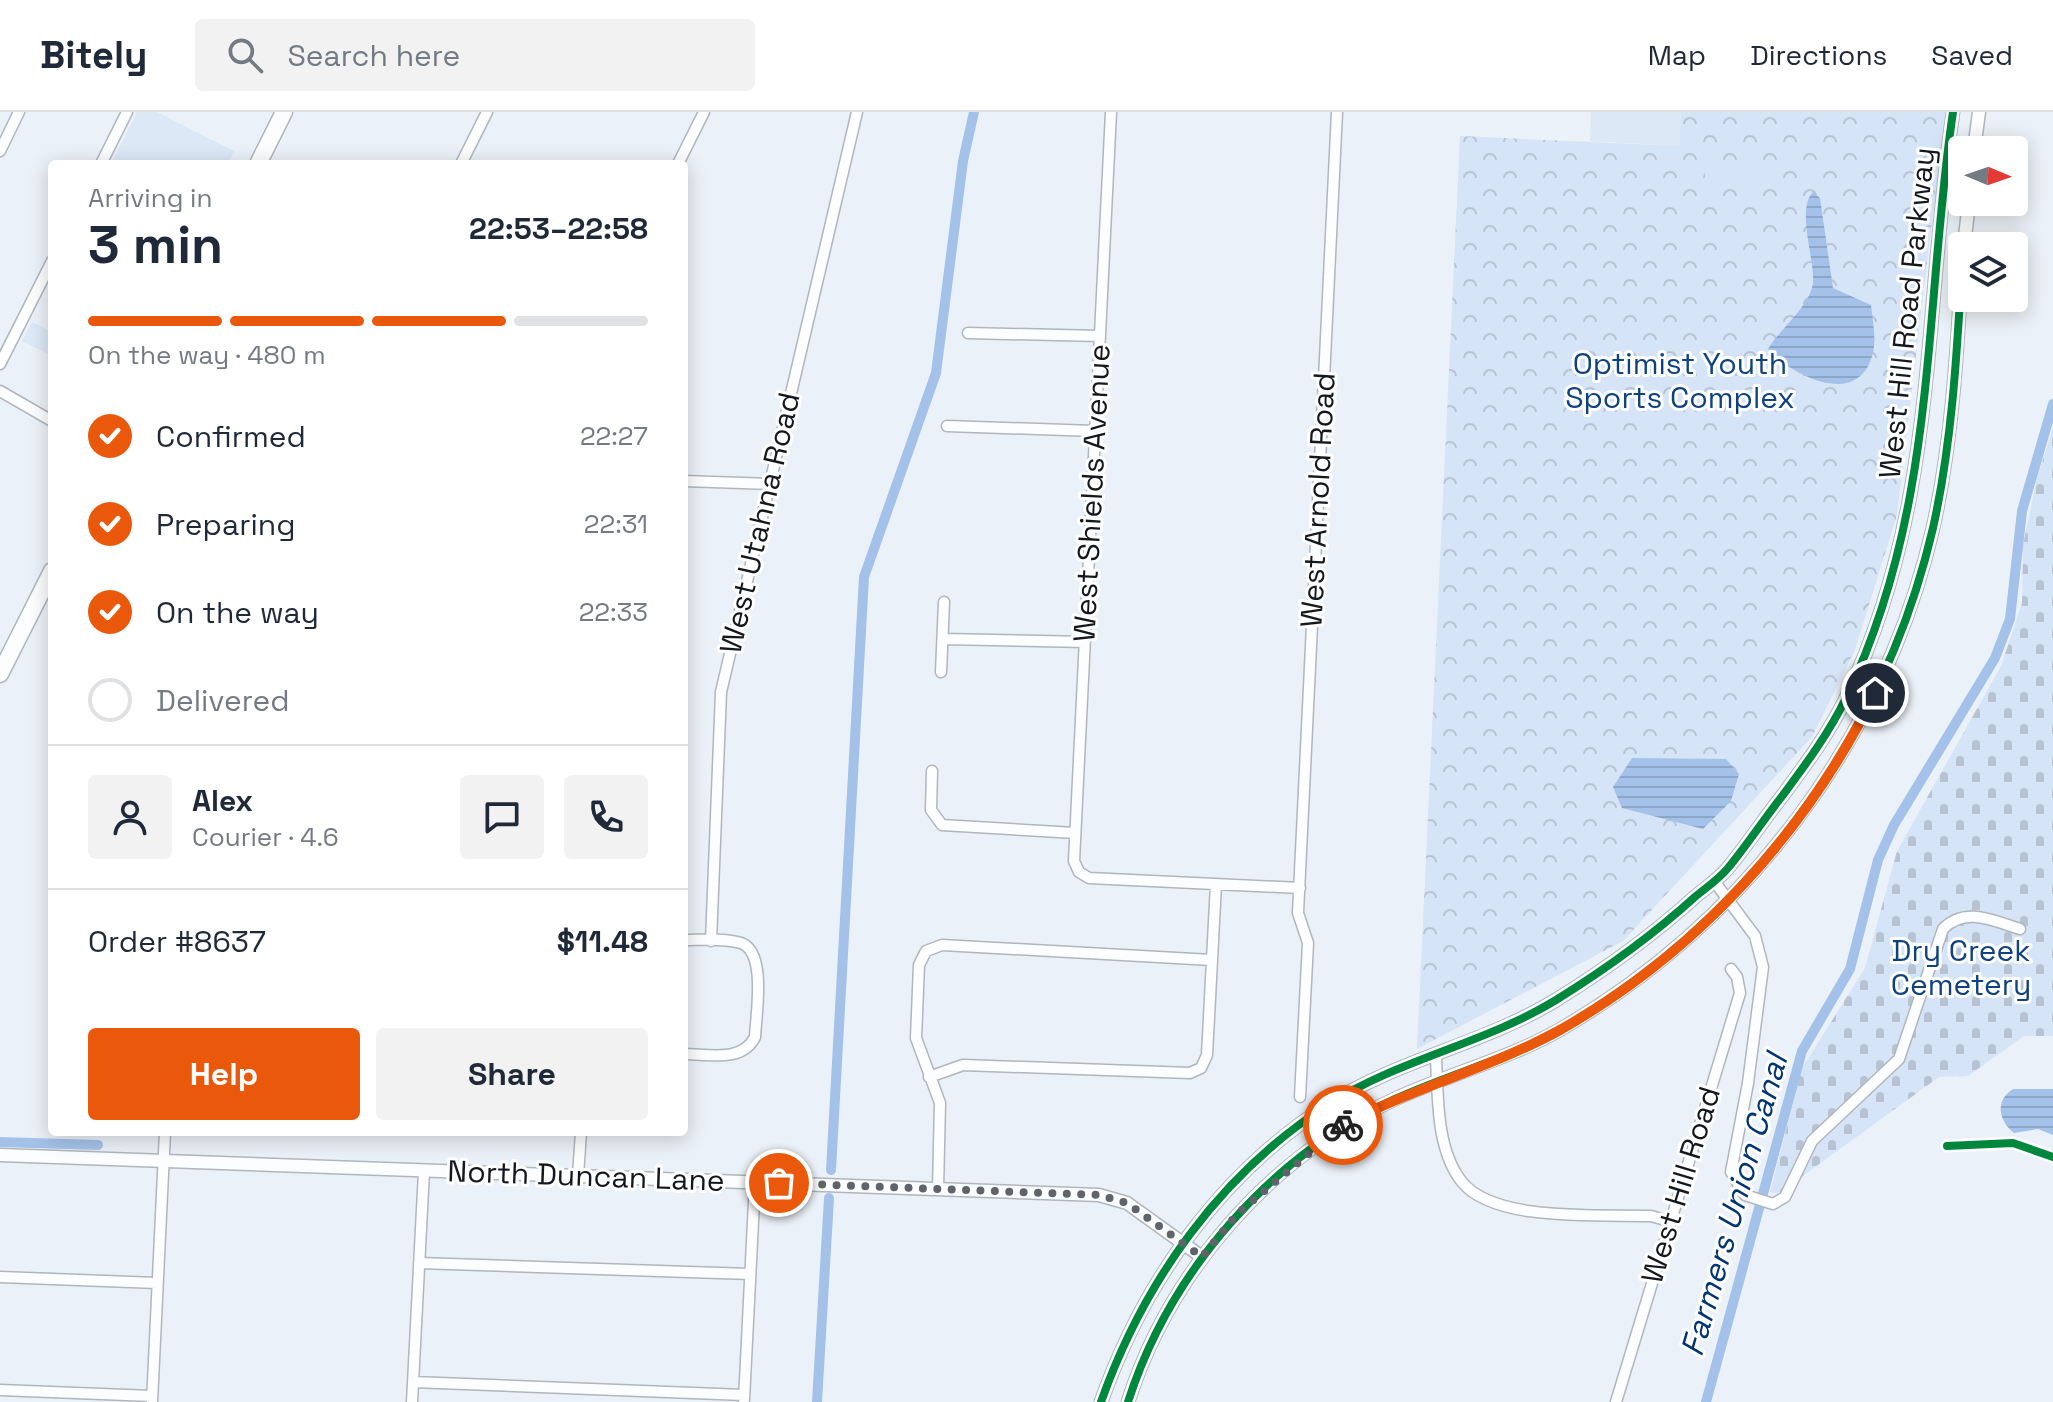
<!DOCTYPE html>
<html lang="en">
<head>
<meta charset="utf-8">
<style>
  :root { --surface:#fff; --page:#f2f2f3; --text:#1f2937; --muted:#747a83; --line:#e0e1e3; --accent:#ea580c }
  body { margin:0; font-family:"Space Grotesk",sans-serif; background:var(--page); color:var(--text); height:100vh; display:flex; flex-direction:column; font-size:30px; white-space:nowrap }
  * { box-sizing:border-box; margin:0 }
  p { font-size:26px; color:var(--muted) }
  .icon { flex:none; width:44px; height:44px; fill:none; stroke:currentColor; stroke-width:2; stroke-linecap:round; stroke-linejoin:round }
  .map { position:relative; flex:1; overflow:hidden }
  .drawer { position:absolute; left:48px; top:48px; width:640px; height:976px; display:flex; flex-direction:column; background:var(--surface); border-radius:8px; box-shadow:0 4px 20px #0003 }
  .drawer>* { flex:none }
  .needle { width:52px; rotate:92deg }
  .controls { position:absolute; left:1948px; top:24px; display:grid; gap:16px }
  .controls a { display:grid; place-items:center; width:80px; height:80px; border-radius:8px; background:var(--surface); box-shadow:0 4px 20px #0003; font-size:40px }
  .pin { position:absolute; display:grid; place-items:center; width:68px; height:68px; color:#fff; margin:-34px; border:4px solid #fff; border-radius:50%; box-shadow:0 2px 8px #0007 }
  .courier { position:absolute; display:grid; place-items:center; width:80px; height:80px; margin:-40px; border:6px solid #ea580c; border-radius:50%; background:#fff; color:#222; box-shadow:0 2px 10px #0007 }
  .summary em { font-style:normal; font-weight:700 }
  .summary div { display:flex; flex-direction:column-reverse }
  .summary { display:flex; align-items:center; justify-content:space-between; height:136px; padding:0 40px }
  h1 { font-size:52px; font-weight:700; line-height:60px }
  .bar { display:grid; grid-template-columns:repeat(4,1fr); gap:12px 8px; align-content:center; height:96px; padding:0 40px }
  .bar i { height:10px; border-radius:6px; background:var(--line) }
  .bar .on { background:var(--accent) }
  .bar p { grid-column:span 4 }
  .line { display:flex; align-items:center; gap:20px; padding:0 40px; border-top:2px solid var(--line) }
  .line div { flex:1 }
  .round { display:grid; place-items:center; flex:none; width:84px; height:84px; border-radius:8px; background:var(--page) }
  ol { padding:0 40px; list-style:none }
  li { display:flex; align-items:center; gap:24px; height:88px }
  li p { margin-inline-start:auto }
  li .icon { padding:8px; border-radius:50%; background:var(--accent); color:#fff; stroke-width:4 }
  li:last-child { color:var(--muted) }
  li i { width:44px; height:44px; border:4px solid var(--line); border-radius:50% }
  .primary-button { display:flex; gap:16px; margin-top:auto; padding:16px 40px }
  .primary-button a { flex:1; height:92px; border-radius:8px; background:var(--accent); color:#fff; font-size:32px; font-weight:700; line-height:92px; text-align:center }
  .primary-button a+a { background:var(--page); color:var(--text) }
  header { display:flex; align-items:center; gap:48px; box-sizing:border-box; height:112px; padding:0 40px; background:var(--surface); border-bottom:2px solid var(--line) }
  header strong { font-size:38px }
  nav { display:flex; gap:44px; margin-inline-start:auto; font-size:28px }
  .search { width:560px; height:72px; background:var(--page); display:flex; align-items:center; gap:20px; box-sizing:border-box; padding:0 28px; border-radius:8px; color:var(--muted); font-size:30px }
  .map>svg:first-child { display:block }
  .built { fill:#dde8f6 }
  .cemetery { fill:url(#cemetery-stones) }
  .park { fill:url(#park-crowns) }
  .pitch { fill:#d6e4f7 }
  .water { fill:url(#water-rules) }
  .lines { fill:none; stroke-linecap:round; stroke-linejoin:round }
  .canal { stroke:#a4c2e9; stroke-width:10 }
  .minor-casing { stroke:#b0b6bc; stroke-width:13 }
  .tertiary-casing { stroke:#b0b6bc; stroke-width:15 }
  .primary-casing { stroke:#b0b6bc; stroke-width:19 }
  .minor { stroke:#fcfdfe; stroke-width:10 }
  .tertiary { stroke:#fcfdfe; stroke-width:12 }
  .primary { stroke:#fcfdfe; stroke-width:16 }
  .cycleway-casing { stroke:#fff; stroke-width:13 }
  .cycleway { stroke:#00873e; stroke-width:8 }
  .done { stroke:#5f636a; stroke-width:8; stroke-dasharray:0 14.4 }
  .route { stroke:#ea580c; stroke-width:10 }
  .labels { text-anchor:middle; stroke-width:6; stroke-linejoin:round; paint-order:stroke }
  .street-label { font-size:30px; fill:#13171e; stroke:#fff }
  .park-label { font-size:30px; fill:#0e4281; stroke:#fff }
  .water-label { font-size:32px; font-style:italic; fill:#003573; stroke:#fff }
</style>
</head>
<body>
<header>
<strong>Bitely</strong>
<div class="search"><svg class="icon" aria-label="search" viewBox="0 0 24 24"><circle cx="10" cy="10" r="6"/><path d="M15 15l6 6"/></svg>Search here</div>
<nav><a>Map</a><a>Directions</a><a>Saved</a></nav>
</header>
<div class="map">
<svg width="2053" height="1290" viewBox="0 0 2053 1290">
  <defs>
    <pattern id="cemetery-stones" width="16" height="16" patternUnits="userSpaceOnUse" patternTransform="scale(2)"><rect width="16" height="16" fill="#d6e4f7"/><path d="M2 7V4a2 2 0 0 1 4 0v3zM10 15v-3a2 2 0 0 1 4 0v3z" fill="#b7c3d3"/></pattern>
    <pattern id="park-crowns" width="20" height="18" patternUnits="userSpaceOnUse" patternTransform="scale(2)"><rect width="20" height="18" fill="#d6e4f7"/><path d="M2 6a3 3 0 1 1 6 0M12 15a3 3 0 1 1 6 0" fill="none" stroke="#b7c3d3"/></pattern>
    <pattern id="water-rules" width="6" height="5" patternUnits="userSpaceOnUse" patternTransform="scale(2)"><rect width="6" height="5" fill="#a4c2e9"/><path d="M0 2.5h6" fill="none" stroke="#8ca6c7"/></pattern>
  </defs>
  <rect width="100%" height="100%" fill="#ebf1f8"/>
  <path class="built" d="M 137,0 L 157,0 L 234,39 L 228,52 L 111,52 Z
    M 1591,0 L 1681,0 L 1679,34 L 1590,29 Z
    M 32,210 L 52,220 L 52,244 L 22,229 Z"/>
  <path class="cemetery" d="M 2053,316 L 2053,924 L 2024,924 L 1968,964 L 1939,965 L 1778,1082 L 1770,1080 L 1802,956 L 1865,856 L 1897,739 L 2001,554 L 2022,491 L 2023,433 L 2037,366 Z"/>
  <path class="park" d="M 1681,0 L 1945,0 L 1897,403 L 1855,538 L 1812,625 L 1623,829 L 1417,937 L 1460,24 L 1679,34 Z"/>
  <path class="pitch" d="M 1705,50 L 1759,51 L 1759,77 L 1705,77 Z"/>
  <path class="water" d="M 1813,80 L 1820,86 L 1833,176 L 1871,193 C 1873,211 1878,233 1870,250 C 1851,295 1789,261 1768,237 C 1780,217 1810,194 1813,171 C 1815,148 1796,97 1813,80 Z
    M 1632,646 L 1726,647 L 1739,662 L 1731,689 L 1703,717 L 1622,696 L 1613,675 Z
    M 2013,977 L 2053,977 L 2053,1023 L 2038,1017 L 2014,1021 C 1999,1009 1994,989 2013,977 Z"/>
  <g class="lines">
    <path class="canal" d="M 0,1030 L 98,1033
      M 831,1058 L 864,465 L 936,261 L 963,49 L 974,0
      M 817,1290 L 829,1086
      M 1706,1290 L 1802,939 L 1850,857 L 1878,748 L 1894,713 L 1995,546 L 2010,507 L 2022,399 L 2053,292"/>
    <defs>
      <path id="minor" d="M 1111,0 L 1074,749 L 1079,760 L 1089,766 L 1300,776
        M 0,39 L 19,0
        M 101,52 L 127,0
        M 461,52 L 487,0
        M 678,52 L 704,0
        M 968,221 L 1100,224
        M 0,252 L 52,149
        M 0,279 L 52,309
        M 947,314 L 1095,319
        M 684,369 L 769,372
        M 943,527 L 1085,530
        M 941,560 L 944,490
        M 932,659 L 931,698 L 942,713 L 1075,721
        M 1714,769 L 1755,824 L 1763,855 L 1748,971 L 1731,1060 L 1745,1083 L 1773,1092 L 1785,1085 L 1812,1029 L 1899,947 L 1943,817 C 1965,794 1994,809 2020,817
        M 684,828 C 702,828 724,826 741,831 C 767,840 756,902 755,925 C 742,951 709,942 684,942
        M 711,829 L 721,580 L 857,0
        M 1436,945 C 1438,984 1436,1038 1462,1070 C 1495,1111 1603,1102 1651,1104 L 1669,1109
        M 929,965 L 963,953 L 1190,961 L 1201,956 L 1207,943 L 1216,772
        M 1300,985 L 1308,831 L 1298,801 L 1337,0
        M 578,1064 L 581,1020
        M 938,1077 L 940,991 L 916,926 L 919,853 L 926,839 L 942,833 L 1212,848
        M 419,1151 L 750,1162
        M 0,1165 L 157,1171
        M 413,1270 L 744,1283
        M 0,1278 L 152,1284
        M 744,1288 L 755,1070
        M 152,1290 L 165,1020
        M 412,1290 L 424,1059
        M 1616,1290 L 1740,881 L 1737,865 L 1731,857"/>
      <path id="tertiary" d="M 1974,38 L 1979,0
        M 1964,134 L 1969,90
        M 0,1043 L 1099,1083 L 1127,1091 L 1202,1145
        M 1101,1290 C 1144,1169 1220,1062 1329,992 C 1397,948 1486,931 1556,888 C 1606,857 1653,823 1696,784 C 1707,775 1719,767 1728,756 C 1747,733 1764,707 1783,683 C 1806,652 1829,621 1846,586 C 1938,395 1923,203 1953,0
        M 1128,1290 C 1170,1159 1270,1045 1395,987 C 1449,962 1509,947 1561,917 C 1747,809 1884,627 1933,416 C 1952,331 1957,241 1962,154"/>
      <path id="primary" d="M 258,52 L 284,0
        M 0,562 L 52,459"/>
    </defs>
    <use href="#minor" class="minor-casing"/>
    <use href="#tertiary" class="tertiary-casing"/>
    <use href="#primary" class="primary-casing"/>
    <use href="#minor" class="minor"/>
    <use href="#tertiary" class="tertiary"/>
    <use href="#primary" class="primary"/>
    <defs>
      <path id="cycleway" d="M 1947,1034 L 2013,1031 L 2053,1045
        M 1101,1290 C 1144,1169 1220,1062 1329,992 C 1397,948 1486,931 1556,888 C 1606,857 1653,823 1696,784 C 1707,775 1719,767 1728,756 C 1747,733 1764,707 1783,683 C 1806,652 1829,621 1846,586 C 1938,395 1923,203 1953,0
        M 1128,1290 C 1170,1159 1270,1045 1395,987 C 1449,962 1509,947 1561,917 C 1747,809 1884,627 1933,416 C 1952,331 1957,241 1962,154"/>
    </defs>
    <use href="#cycleway" class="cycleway-casing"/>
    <use href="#cycleway" class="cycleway"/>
  </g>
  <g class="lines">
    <path class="done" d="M 779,1071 L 1099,1083 L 1127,1091 L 1202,1145 L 1237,1102 L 1343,1013"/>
    <path class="route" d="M 1343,1013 C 1412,976 1491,956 1560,918 C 1696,841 1806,721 1875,581"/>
  </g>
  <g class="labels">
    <g class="street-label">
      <text transform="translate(1907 201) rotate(-84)" y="10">West Hill Road Parkway</text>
      <text transform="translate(1092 381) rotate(-87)" y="10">West Shields Avenue</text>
      <text transform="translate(1318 388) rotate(-87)" y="10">West Arnold Road</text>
      <text transform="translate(760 411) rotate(-77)" y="10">West Utahna Road</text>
      <text transform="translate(586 1064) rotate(2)" y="10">North Duncan Lane</text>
      <text transform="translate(1681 1073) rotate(-73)" y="10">West Hill Road</text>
    </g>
    <g class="park-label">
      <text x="1680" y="262">Optimist Youth<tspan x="1680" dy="34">Sports Complex</tspan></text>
      <text x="1961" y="849">Dry Creek<tspan x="1961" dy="34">Cemetery</tspan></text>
    </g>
    <g class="water-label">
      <text transform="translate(1734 1093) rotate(-74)" y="11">Farmers Union Canal</text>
    </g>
  </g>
</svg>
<div class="controls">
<a><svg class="needle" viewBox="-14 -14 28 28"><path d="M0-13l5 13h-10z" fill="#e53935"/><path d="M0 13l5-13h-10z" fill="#747a83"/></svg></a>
<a><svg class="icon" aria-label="layers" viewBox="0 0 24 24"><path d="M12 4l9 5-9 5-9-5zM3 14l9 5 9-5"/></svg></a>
</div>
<div class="pin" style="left:779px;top:1071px;background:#ea580c"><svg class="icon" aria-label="bag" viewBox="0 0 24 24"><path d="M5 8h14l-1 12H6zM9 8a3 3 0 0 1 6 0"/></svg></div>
<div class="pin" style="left:1875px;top:581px;background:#1f2937"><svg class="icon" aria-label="home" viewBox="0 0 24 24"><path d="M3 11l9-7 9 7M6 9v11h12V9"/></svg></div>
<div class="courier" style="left:1343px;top:1013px"><svg class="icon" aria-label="bike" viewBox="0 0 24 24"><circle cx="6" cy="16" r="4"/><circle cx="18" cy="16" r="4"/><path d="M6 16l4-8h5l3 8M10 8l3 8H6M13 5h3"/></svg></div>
<section class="drawer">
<div class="summary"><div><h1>3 min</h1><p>Arriving in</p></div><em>22:53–22:58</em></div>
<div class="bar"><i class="on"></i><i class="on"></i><i class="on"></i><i></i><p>On the way · 480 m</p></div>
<ol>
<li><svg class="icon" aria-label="check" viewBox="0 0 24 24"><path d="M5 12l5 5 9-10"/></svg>Confirmed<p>22:27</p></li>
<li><svg class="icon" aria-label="check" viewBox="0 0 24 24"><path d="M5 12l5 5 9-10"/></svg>Preparing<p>22:31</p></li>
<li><svg class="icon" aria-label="check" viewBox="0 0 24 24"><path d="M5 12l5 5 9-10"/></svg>On the way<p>22:33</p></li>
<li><i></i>Delivered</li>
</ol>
<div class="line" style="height:144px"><a class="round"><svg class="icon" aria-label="person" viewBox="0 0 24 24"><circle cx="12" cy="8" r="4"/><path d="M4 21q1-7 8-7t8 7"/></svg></a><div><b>Alex</b><p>Courier · 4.6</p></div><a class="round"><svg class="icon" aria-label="chat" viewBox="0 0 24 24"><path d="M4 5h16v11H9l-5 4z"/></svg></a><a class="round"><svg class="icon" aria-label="phone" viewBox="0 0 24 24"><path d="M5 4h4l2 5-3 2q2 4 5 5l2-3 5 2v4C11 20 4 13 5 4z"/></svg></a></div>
<div class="line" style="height:104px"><div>Order #8637</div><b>$11.48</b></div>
<div class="primary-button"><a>Help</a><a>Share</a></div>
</section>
</div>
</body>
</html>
